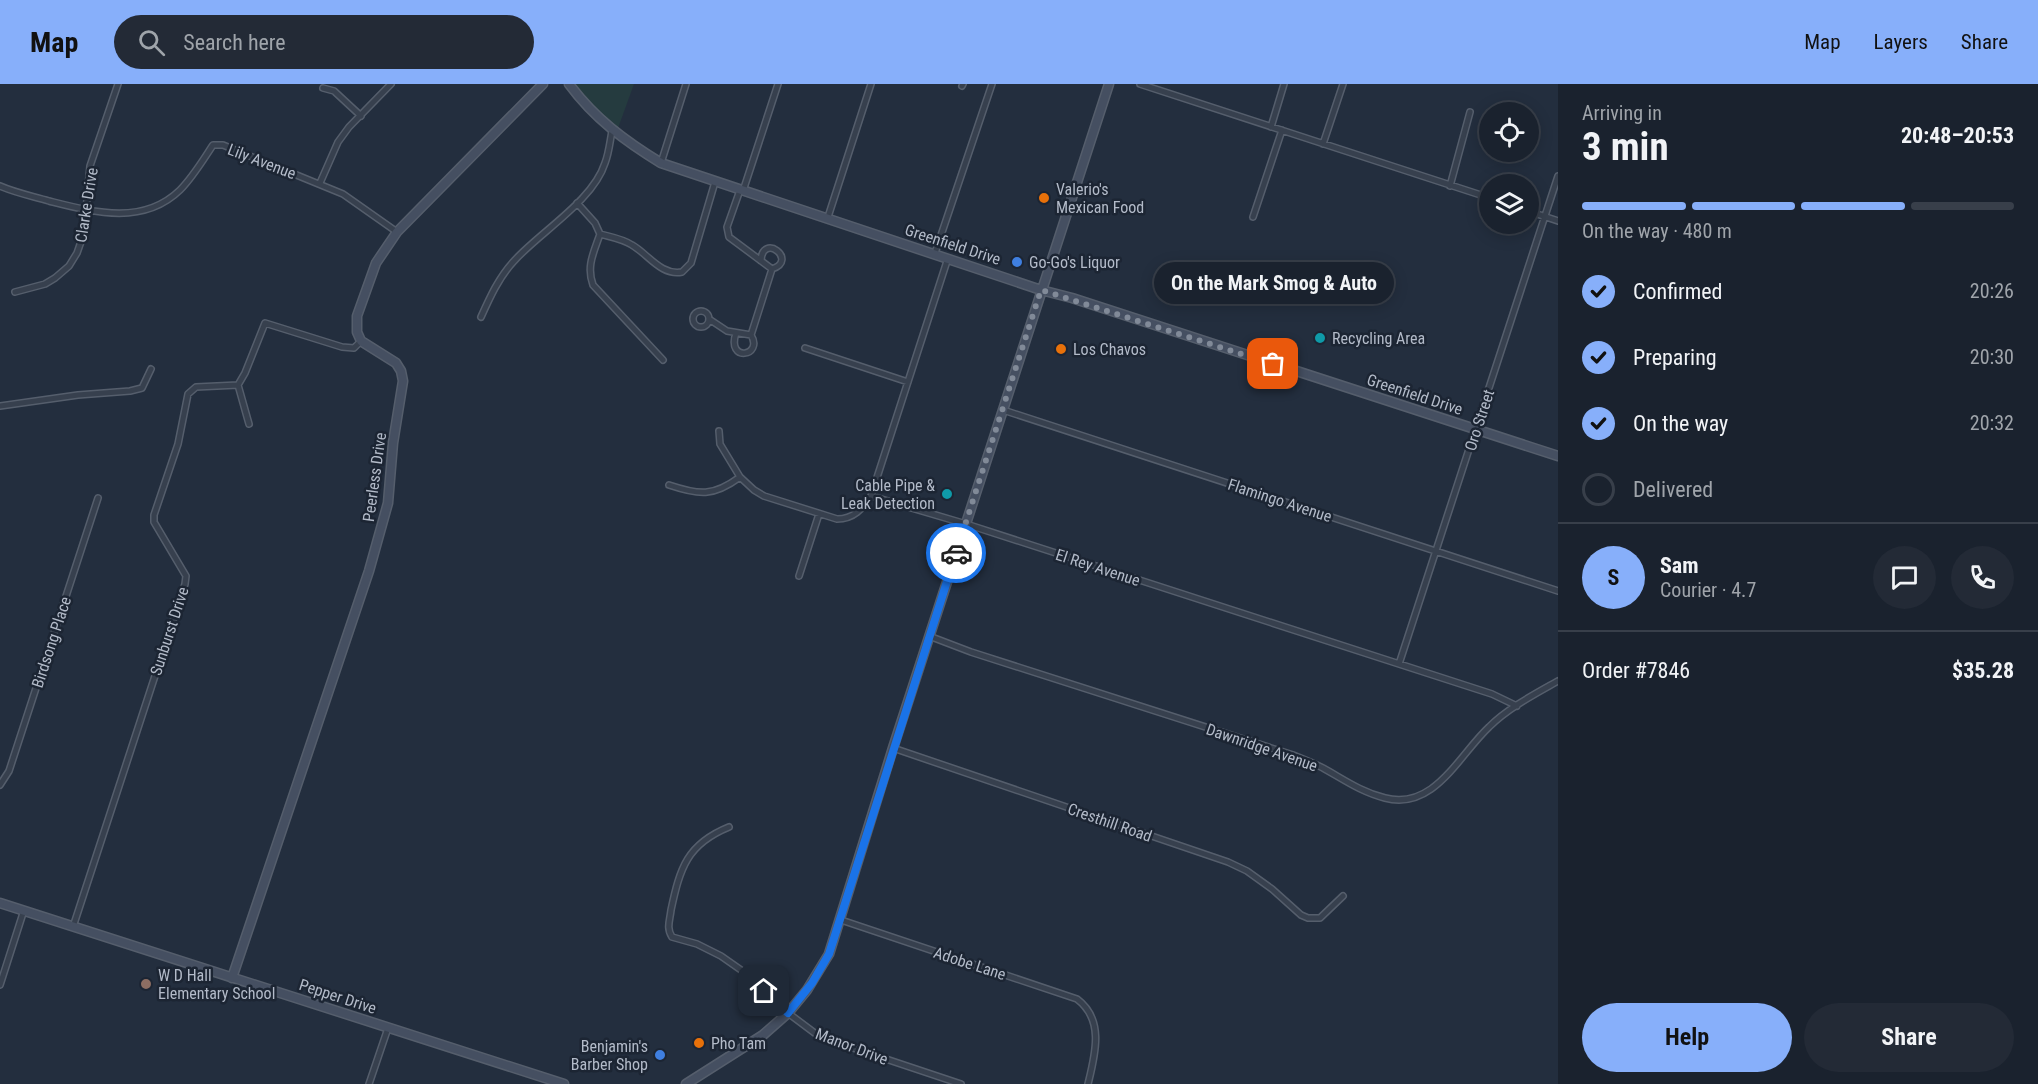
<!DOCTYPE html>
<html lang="en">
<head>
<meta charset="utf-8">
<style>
  :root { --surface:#1a222e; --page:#232a36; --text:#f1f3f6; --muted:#9fa4aa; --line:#383f4a; --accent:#87affa }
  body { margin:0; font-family:"Roboto Condensed",sans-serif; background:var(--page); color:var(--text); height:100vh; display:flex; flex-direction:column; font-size:22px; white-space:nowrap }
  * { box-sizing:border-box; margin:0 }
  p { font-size:20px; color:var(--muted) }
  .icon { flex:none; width:33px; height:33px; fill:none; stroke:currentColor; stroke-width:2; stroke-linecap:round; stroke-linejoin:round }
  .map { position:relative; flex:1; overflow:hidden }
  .side { display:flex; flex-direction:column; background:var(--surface); width:480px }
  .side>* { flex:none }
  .tools { position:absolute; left:1479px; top:18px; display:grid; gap:12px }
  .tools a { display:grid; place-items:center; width:60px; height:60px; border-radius:50%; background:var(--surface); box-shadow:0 3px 15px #0003,0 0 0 2px var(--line); font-size:30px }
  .pin { position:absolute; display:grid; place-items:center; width:51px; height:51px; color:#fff; margin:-26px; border-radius:12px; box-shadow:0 3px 9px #0006 }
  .courier { position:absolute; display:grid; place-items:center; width:60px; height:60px; margin:-30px; border:4px solid #1a73e8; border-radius:50%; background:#fff; color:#222; box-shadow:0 2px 8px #0007 }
  .bubble { position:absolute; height:42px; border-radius:21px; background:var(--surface); box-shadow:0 3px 15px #0003,0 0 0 2px var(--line); font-size:20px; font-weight:700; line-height:42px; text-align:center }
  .headline em { font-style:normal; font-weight:700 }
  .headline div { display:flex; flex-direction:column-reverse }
  .headline { display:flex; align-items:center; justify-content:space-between; height:102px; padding:0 24px }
  h1 { font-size:39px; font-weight:700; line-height:45px }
  .bar { display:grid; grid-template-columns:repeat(4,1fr); gap:9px 6px; align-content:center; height:72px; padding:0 24px }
  .bar i { height:8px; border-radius:4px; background:var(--line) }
  .bar .current { background:var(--accent) }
  .bar p { grid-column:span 4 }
  .line { display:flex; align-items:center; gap:15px; padding:0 24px; border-top:2px solid var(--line) }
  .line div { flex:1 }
  .round { display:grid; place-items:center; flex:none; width:63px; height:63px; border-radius:32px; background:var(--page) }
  ol { padding:0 24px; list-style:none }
  li { display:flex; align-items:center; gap:18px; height:66px }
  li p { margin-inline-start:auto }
  li .icon { padding:6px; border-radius:50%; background:var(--accent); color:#111; stroke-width:4 }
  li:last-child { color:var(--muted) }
  li i { width:33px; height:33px; border:3px solid var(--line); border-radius:50% }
  .button { display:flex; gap:12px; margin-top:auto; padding:12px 24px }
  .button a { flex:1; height:69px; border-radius:36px; background:var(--accent); color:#111; font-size:24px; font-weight:700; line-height:69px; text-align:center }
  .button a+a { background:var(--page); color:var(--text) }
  header { display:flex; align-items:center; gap:36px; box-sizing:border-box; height:84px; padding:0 30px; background:var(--accent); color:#111 }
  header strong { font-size:28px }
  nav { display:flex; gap:33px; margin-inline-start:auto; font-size:21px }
  .search { width:420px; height:54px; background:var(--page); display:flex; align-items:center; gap:15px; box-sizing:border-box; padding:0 21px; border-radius:33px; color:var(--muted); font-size:22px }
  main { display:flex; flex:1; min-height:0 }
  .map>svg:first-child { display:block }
  .green { fill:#253b3f }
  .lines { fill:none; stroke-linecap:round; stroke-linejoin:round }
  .street-casing { stroke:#555e6c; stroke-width:8 }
  .secondary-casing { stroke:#555e6c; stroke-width:11 }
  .street { stroke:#37404e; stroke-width:5 }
  .secondary { stroke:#454f61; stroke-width:8 }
  .done { stroke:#818a98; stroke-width:6; stroke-dasharray:0 10.8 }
  .route { stroke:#1a73e8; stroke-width:8 }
  .food-dot { fill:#e8710a; stroke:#1c2533; stroke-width:2 }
  .shop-dot { fill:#3f7fe0; stroke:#1c2533; stroke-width:2 }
  .culture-dot { fill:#0f9aa8; stroke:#1c2533; stroke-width:2 }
  .education-dot { fill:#8d6e63; stroke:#1c2533; stroke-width:2 }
  .labels { text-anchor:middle; stroke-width:5; stroke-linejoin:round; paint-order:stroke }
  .street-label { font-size:16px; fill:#b3bbc9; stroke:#1c2533 }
  .poi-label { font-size:16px; fill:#b3bbc9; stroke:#1c2533; text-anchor:start }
</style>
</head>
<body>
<header>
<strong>Map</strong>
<div class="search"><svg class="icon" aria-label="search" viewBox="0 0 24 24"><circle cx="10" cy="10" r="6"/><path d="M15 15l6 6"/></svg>Search here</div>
<nav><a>Map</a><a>Layers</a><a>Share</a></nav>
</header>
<main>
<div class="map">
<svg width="1558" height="1000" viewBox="0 0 1558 1000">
  <rect width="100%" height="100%" fill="#232e3e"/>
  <path class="green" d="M 575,0 L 634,0 L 617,47 L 594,25 Z"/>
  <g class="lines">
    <defs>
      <path id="street" d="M 1140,0 L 1490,114
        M 962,2 L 963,0
        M 323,4 L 334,7 L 361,32
        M 1271,43 L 1284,0
        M 1323,60 L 1343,0
        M 661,79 L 686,0
        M 320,99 L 338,58 L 349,43 L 391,0
        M 0,102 C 16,109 32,112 49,117 C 93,128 143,142 180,106 C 193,93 203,76 213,61 L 223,61 L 343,110 L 397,148
        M 1450,102 L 1470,28
        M 743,107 L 778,0
        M 577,119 L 595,139 L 600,150 C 594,168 586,182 593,201 L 663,276
        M 1528,127 L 1558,137
        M 828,133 L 871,0
        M 1253,133 L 1282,46
        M 600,150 C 611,153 623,155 632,161 C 648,170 661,192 682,188 L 691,179 L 715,98
        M 935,169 L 992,0
        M 761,177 C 762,148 799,176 772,185
        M 15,208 L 45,200 L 55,194 L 69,182 L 77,169 L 84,149 L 90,82 L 118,0
        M693 235a8 8 0 1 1 16 0a8 8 0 1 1-16 0Z
        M 481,233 C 490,213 499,193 514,177 C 540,148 593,117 605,79 C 609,69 610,57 612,47
        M 709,235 L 727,247 L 751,251 L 772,185 L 729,153 L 727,143 L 740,106
        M 736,249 C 726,279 764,272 751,251
        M 805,264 L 908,298
        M 238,301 L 245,289 L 265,239 L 342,263 L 354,264 L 361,257
        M 0,322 L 78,311 L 130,307 L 142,304 L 151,285
        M 1003,326 L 1558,507
        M 719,347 L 720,360 L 740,393 L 754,406 L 764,412 L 837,435 C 854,435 862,425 871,412 L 948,174
        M 669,401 C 699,411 713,413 740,393
        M 871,412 L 966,440 L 1492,610 L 1517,622
        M 799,492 L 819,430
        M 929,552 L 971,568 L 1293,671 C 1303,675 1313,679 1323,684 C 1343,695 1361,708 1385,714 C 1434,727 1459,671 1489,643 C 1508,624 1535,610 1558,597
        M 1399,580 L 1558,92
        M 893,664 L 1228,778 L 1247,787 L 1272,805 L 1301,831 L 1308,834 L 1320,834 L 1343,812
        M 0,701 L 9,687 L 98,414
        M 729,743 C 687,760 680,784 671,826 C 670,836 666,844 672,853 L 697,860 L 721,872 L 751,893 L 788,929 L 820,953 L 961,1000
        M 841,836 L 1077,915 C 1105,936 1095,971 1088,1000
        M 73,843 L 185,500 L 186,492 L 154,438 L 154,431 L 178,360 L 188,310 L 196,303 L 238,301 L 249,340
        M 0,901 L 24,826
        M 369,1000 L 388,944"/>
      <path id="secondary" d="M 569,0 C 594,34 625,57 661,79 L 1041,206 L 1072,214 L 1558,372
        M 0,819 L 564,1000
        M 232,894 L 369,487 L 388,419 L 393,359 L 403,297 L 401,287 L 396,279 L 361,257 L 357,248 L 357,232 L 376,179 L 397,148 L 543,0
        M 686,1000 L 763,951 L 788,929 L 807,906 L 829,870 L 893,664 L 1109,0"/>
    </defs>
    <use href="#street" class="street-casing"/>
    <use href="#secondary" class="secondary-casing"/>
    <use href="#street" class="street"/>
    <use href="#secondary" class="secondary"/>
  </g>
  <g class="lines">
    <path class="done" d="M 956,469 L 1041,206 L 1273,280"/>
    <path class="route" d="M 764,907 L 788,929 L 812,899 L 829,870 L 956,469"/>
  </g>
  <g class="food-dot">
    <circle cx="1044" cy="114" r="6"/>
    <circle cx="1061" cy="265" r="6"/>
    <circle cx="699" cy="959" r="6"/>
  </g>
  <g class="shop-dot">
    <circle cx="1017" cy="178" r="6"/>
    <circle cx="660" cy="971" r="6"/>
  </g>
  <g class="culture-dot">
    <circle cx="1320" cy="254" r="6"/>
    <circle cx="947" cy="410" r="6"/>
  </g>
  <circle class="education-dot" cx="146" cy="900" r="6"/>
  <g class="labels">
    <g class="street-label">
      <text transform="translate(262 77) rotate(21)" y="6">Lily Avenue</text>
      <text transform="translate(86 121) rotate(-81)" y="6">Clarke Drive</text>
      <text transform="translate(953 160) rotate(18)" y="6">Greenfield Drive</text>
      <text transform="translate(1415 310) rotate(18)" y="6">Greenfield Drive</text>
      <text transform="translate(1479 336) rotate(-72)" y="6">Oro Street</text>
      <text transform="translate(374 393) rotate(-82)" y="6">Peerless Drive</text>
      <text transform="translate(1280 416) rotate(18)" y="6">Flamingo Avenue</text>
      <text transform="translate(1098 483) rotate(18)" y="6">El Rey Avenue</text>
      <text transform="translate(169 547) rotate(-72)" y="6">Sunburst Drive</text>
      <text transform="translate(51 558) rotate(-72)" y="6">Birdsong Place</text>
      <text transform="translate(1262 663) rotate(19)" y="6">Dawnridge Avenue</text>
      <text transform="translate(1110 738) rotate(19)" y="6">Cresthill Road</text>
      <text transform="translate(970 879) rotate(18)" y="6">Adobe Lane</text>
      <text transform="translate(338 912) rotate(18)" y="6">Pepper Drive</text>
      <text transform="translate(852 962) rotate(21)" y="6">Manor Drive</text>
    </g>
    <g class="poi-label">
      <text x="1056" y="111">Valerio's<tspan x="1056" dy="18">Mexican Food</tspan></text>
      <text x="1029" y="184">Go-Go's Liquor</text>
      <text x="1332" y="260">Recycling Area</text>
      <text x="1073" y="271">Los Chavos</text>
      <text x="935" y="407" text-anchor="end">Cable Pipe &amp;<tspan x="935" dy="18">Leak Detection</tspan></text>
      <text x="158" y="897">W D Hall<tspan x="158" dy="18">Elementary School</tspan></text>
      <text x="711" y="965">Pho Tam</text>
      <text x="648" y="968" text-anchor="end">Benjamin's<tspan x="648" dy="18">Barber Shop</tspan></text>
    </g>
  </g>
</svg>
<div class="tools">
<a><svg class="icon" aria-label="locate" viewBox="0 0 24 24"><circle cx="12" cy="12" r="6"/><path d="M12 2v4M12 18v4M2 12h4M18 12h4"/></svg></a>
<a><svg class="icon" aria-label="layers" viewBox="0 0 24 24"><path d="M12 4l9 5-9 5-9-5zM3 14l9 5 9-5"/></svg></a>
</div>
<div class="pin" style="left:1273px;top:280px;background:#ea580c"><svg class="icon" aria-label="bag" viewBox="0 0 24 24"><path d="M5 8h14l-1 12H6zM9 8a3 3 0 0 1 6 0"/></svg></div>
<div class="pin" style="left:764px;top:907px;background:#1f2937"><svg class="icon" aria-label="home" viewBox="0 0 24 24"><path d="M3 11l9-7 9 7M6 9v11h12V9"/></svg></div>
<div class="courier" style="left:956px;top:469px"><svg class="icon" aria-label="car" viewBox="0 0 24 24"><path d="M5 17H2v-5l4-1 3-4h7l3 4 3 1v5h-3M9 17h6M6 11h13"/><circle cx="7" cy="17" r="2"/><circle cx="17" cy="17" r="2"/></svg></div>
<div class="bubble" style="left:1154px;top:178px;width:240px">On the Mark Smog &amp; Auto</div>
</div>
<section class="side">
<div class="headline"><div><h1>3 min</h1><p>Arriving in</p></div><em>20:48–20:53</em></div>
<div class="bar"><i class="current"></i><i class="current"></i><i class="current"></i><i></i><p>On the way · 480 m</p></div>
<ol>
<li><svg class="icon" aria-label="check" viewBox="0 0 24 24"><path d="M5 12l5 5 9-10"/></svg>Confirmed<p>20:26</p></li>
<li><svg class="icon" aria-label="check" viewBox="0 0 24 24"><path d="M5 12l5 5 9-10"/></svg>Preparing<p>20:30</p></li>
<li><svg class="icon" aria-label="check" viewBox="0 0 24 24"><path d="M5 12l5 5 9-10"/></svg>On the way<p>20:32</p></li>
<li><i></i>Delivered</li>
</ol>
<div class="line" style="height:108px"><b class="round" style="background:var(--accent);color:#111">S</b><div><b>Sam</b><p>Courier · 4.7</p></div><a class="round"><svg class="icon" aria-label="chat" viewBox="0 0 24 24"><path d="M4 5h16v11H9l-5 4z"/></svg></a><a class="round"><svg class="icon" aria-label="phone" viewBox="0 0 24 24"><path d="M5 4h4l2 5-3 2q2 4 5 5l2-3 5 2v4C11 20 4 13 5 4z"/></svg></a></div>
<div class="line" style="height:78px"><div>Order #7846</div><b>$35.28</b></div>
<div class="button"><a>Help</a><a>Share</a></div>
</section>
</main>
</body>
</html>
